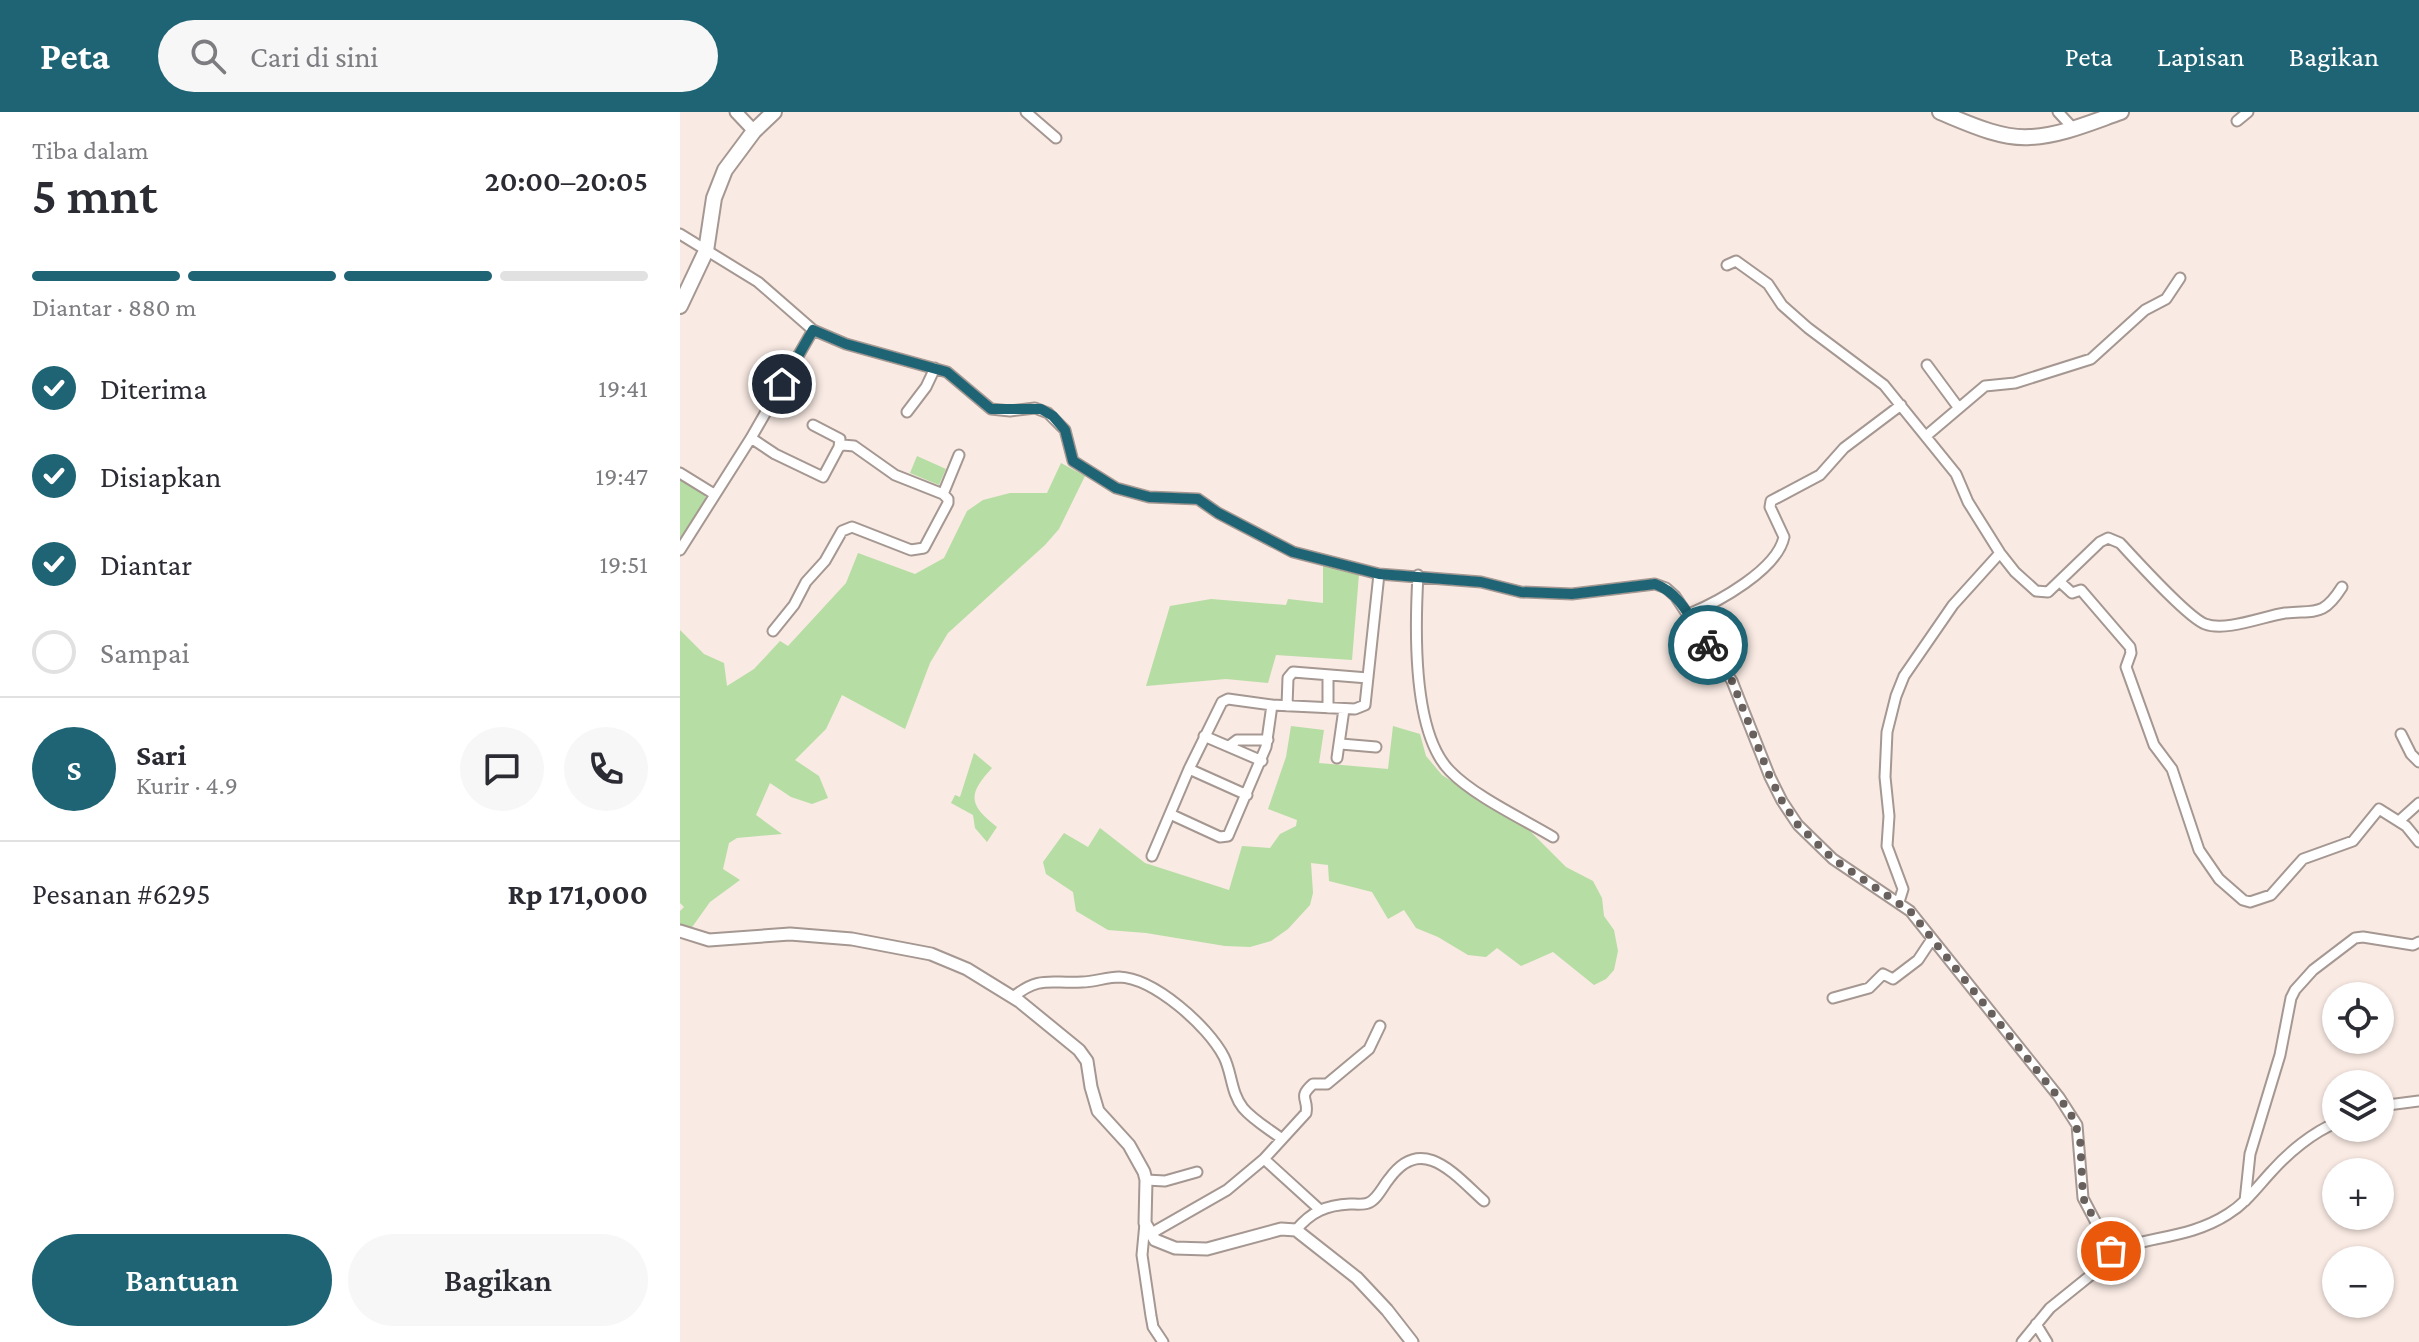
<!DOCTYPE html>
<html lang="id">
<head>
<meta charset="utf-8">
<style>
  :root { --surface:#fff; --page:#f7f7f7; --text:#2b2b33; --muted:#7c7c81; --line:#e1e1e2; --accent:#1e6474 }
  body { margin:0; font-family:"Crimson Pro",serif; background:var(--page); color:var(--text); height:100vh; display:flex; flex-direction:column; font-size:30px; white-space:nowrap }
  * { box-sizing:border-box; margin:0 }
  p { font-size:26px; color:var(--muted) }
  .icon { flex:none; width:44px; height:44px; fill:none; stroke:currentColor; stroke-width:2; stroke-linecap:round; stroke-linejoin:round }
  .map { position:relative; flex:1; overflow:hidden }
  .sheet { display:flex; flex-direction:column; background:var(--surface); width:680px }
  .sheet>* { flex:none }
  .controls { position:absolute; left:1642px; top:870px; display:grid; gap:16px }
  .controls a { display:grid; place-items:center; width:72px; height:72px; border-radius:50%; background:var(--surface); box-shadow:0 2px 6px #0004; font-size:40px }
  .pin { position:absolute; display:grid; place-items:center; width:68px; height:68px; color:#fff; margin:-34px; border:4px solid #fff; border-radius:50%; box-shadow:0 2px 8px #0007 }
  .courier { position:absolute; display:grid; place-items:center; width:80px; height:80px; margin:-40px; border:6px solid #1e6474; border-radius:50%; background:#fff; color:#222; box-shadow:0 2px 10px #0007 }
  .overview em { font-style:normal; font-weight:600 }
  .overview div { display:flex; flex-direction:column-reverse }
  .overview { display:flex; align-items:center; justify-content:space-between; height:136px; padding:0 32px }
  h1 { font-size:52px; font-weight:600; line-height:60px }
  .bar { display:grid; grid-template-columns:repeat(4,1fr); gap:12px 8px; align-content:center; height:96px; padding:0 32px }
  .bar i { height:10px; border-radius:6px; background:var(--line) }
  .bar .selected { background:var(--accent) }
  .bar p { grid-column:span 4 }
  .line { display:flex; align-items:center; gap:20px; padding:0 32px; border-top:2px solid var(--line) }
  .line div { flex:1 }
  .round { display:grid; place-items:center; flex:none; width:84px; height:84px; border-radius:42px; background:var(--page) }
  ol { padding:0 32px; list-style:none }
  li { display:flex; align-items:center; gap:24px; height:88px }
  li p { margin-inline-start:auto }
  li .icon { padding:8px; border-radius:50%; background:var(--accent); color:#fff; stroke-width:4 }
  li:last-child { color:var(--muted) }
  li i { width:44px; height:44px; border:4px solid var(--line); border-radius:50% }
  .cta { display:flex; gap:16px; margin-top:auto; padding:16px 32px }
  .cta a { flex:1; height:92px; border-radius:48px; background:var(--accent); color:#fff; font-size:32px; font-weight:600; line-height:92px; text-align:center }
  .cta a+a { background:var(--page); color:var(--text) }
  header { display:flex; align-items:center; gap:48px; box-sizing:border-box; height:112px; padding:0 40px; background:var(--accent); color:#fff }
  header strong { font-size:38px }
  nav { display:flex; gap:44px; margin-inline-start:auto; font-size:28px }
  .search { width:560px; height:72px; background:var(--page); display:flex; align-items:center; gap:20px; box-sizing:border-box; padding:0 28px; border-radius:44px; color:var(--muted); font-size:30px }
  main { display:flex; flex:1; min-height:0 }
  .map>svg:first-child { display:block }
  .green { fill:#b6dda3 }
  .lines { fill:none; stroke-linecap:round; stroke-linejoin:round }
  .minor-casing { stroke:#a59791; stroke-width:13 }
  .tertiary-casing { stroke:#a59791; stroke-width:15 }
  .primary-casing { stroke:#a59791; stroke-width:18 }
  .minor { stroke:#fff; stroke-width:9 }
  .tertiary { stroke:#fff; stroke-width:11 }
  .primary { stroke:#fff; stroke-width:14 }
  .done { stroke:#68605c; stroke-width:8; stroke-dasharray:0 14.4 }
  .route { stroke:#1e6474; stroke-width:10 }
</style>
</head>
<body>
<header>
<strong>Peta</strong>
<div class="search"><svg class="icon" aria-label="search" viewBox="0 0 24 24"><circle cx="10" cy="10" r="6"/><path d="M15 15l6 6"/></svg>Cari di sini</div>
<nav><a>Peta</a><a>Lapisan</a><a>Bagikan</a></nav>
</header>
<main>
<section class="sheet">
<div class="overview"><div><h1>5 mnt</h1><p>Tiba dalam</p></div><em>20:00–20:05</em></div>
<div class="bar"><i class="selected"></i><i class="selected"></i><i class="selected"></i><i></i><p>Diantar · 880 m</p></div>
<ol>
<li><svg class="icon" aria-label="check" viewBox="0 0 24 24"><path d="M5 12l5 5 9-10"/></svg>Diterima<p>19:41</p></li>
<li><svg class="icon" aria-label="check" viewBox="0 0 24 24"><path d="M5 12l5 5 9-10"/></svg>Disiapkan<p>19:47</p></li>
<li><svg class="icon" aria-label="check" viewBox="0 0 24 24"><path d="M5 12l5 5 9-10"/></svg>Diantar<p>19:51</p></li>
<li><i></i>Sampai</li>
</ol>
<div class="line" style="height:144px"><b class="round" style="background:var(--accent);color:#fff">S</b><div><b>Sari</b><p>Kurir · 4.9</p></div><a class="round"><svg class="icon" aria-label="chat" viewBox="0 0 24 24"><path d="M4 5h16v11H9l-5 4z"/></svg></a><a class="round"><svg class="icon" aria-label="phone" viewBox="0 0 24 24"><path d="M5 4h4l2 5-3 2q2 4 5 5l2-3 5 2v4C11 20 4 13 5 4z"/></svg></a></div>
<div class="line" style="height:104px"><div>Pesanan #6295</div><b>Rp 171,000</b></div>
<div class="cta"><a>Bantuan</a><a>Bagikan</a></div>
</section>
<div class="map">
<svg width="1739" height="1230" viewBox="0 0 1739 1230">
  <rect width="100%" height="100%" fill="#f9eae3"/>
  <path class="green" d="M 237,344 L 266,357 L 259,373 L 230,361 Z
    M 381,351 L 405,364 L 379,417 L 365,433 L 268,521 L 250,551 L 225,617 L 162,583 L 146,617 L 115,648 L 139,664 L 148,686 L 132,692 L 111,685 L 90,671 L 76,703 L 102,722 L 57,726 L 49,731 L 43,757 L 60,768 L 30,790 L 10,818 L 0,813 L 0,799 L 4,795 L 0,791 L 0,518 L 24,542 L 44,551 L 47,574 L 74,557 L 100,529 L 108,534 L 166,471 L 178,441 L 235,462 L 264,446 L 287,399 L 303,388 L 330,381 L 367,381 Z
    M 0,366 L 24,382 L 26,386 L 0,429 Z
    M 643,453 L 679,462 L 672,548 L 596,543 L 588,571 L 546,567 L 466,574 L 490,494 L 531,487 L 606,493 L 608,487 L 643,491 Z
    M 611,614 L 644,618 L 639,651 L 708,657 L 713,614 L 740,622 L 746,644 L 762,663 L 850,719 L 886,755 L 913,769 L 922,786 L 924,804 L 934,818 L 938,839 L 934,858 L 926,867 L 914,873 L 873,840 L 841,854 L 817,836 L 806,845 L 788,843 L 758,825 L 736,816 L 724,798 L 708,807 L 692,780 L 649,769 L 648,753 L 631,751 L 633,781 L 630,793 L 608,817 L 591,829 L 570,835 L 545,834 L 466,821 L 428,818 L 396,799 L 393,780 L 366,762 L 363,750 L 384,721 L 408,735 L 420,716 L 465,751 L 549,778 L 562,734 L 590,736 L 600,722 L 616,714 L 617,708 L 588,697 L 606,645 Z
    M 294,641 L 312,656 C 287,683 289,693 317,715 L 307,730 L 295,716 L 293,703 L 271,691 L 275,683 L 280,685 Z"/>
  <g class="lines">
    <defs>
      <path id="minor" d="M 346,0 L 376,26
        M 1378,0 L 1393,16
        M 1557,9 L 1568,0
        M 0,122 L 78,170 L 133,218 L 166,232 L 267,260 L 311,297 L 330,299 L 355,296 L 368,301 L 385,318 L 393,349 L 436,376 L 469,385 L 518,387 L 538,401 L 613,440 L 699,462 L 801,470 L 841,480 L 892,482 L 975,472 L 986,476 L 995,484 L 1052,569 L 1090,665 L 1102,689 L 1118,713 L 1153,747 L 1230,799 L 1379,985 L 1397,1013 L 1403,1086 L 1431,1139 L 1411,1163 L 1370,1196 L 1342,1230
        M 1047,153 L 1056,149 L 1088,172 L 1102,193 L 1128,216 L 1204,273 L 1276,362 L 1288,390 L 1320,441 L 1335,460 L 1356,479 L 1368,480 L 1420,430 L 1428,426 L 1440,431 C 1455,447 1507,505 1525,512 C 1546,520 1584,504 1605,501 C 1636,498 1643,505 1662,475
        M 1247,253 L 1278,295
        M 227,300 L 246,275 L 255,256
        M 1246,324 L 1305,274 L 1335,271 L 1411,247 L 1465,198 L 1486,187 L 1500,166
        M 71,326 L 95,342 L 143,365 L 159,335 L 160,327 L 133,313
        M 159,335 L 163,333 L 174,334 L 215,363 L 263,382 L 279,343
        M 0,361 L 34,382
        M 0,438 L 71,326 L 133,218
        M 738,463 C 735,515 732,621 770,659 C 794,684 843,707 873,725
        M 1380,470 L 1392,481 L 1401,478 L 1450,535 L 1451,541 L 1446,555 L 1474,633 L 1492,657 L 1519,738 L 1539,767 L 1563,788 L 1570,790 L 1591,783 L 1623,747 L 1673,729 L 1699,697 L 1726,714 L 1739,730
        M 1009,502 C 1038,490 1097,458 1104,425 L 1090,395 L 1091,389 L 1140,363 L 1164,336 L 1221,293
        M 93,519 L 114,493 L 126,470 L 145,449 L 162,419 L 172,415 L 231,438 L 244,436 L 268,391 L 268,387 L 263,382
        M 607,594 L 608,566 L 613,560 L 688,566
        M 648,596 L 648,563
        M 1721,622 L 1731,642 L 1739,650
        M 524,624 L 582,649
        M 661,632 L 696,635
        M 549,634 L 557,628 L 588,628
        M 657,646 L 664,597
        M 509,657 L 567,683
        M 490,702 L 540,725 L 548,724 L 586,635 L 592,593
        M 1719,709 L 1739,691
        M 472,744 L 509,657 L 542,590 L 548,587 L 592,593 L 675,597 L 685,593 L 699,462
        M 1219,790 L 1223,777 L 1207,734 L 1209,704 L 1205,665 L 1207,620 L 1216,584 L 1224,564 L 1273,493 L 1320,441
        M 333,885 C 360,863 371,872 402,870 C 414,870 427,865 439,865 C 474,866 528,914 544,945 C 552,961 551,981 563,996 C 573,1008 589,1017 602,1027
        M 1153,886 L 1189,876 L 1203,862 L 1213,867 L 1238,848 L 1252,827
        M 1700,994 L 1739,989
        M 584,1047 L 639,1097
        M 466,1068 L 485,1069 L 517,1060
        M 1565,1089 L 1570,1042 L 1600,943 L 1611,886 L 1615,878 L 1633,858 L 1675,826 L 1683,825 L 1733,833 L 1739,830
        M 465,1111 L 462,1143 L 471,1204 L 473,1215 L 483,1230
        M 616,1118 C 631,1100 646,1093 670,1092 C 675,1092 683,1093 688,1091 C 697,1088 703,1074 709,1067 C 742,1021 775,1063 804,1089
        M 470,1122 L 547,1078 L 584,1047 L 626,1001 C 629,986 617,986 633,972 L 647,972 L 689,937 L 700,914
        M 1431,1139 C 1471,1124 1511,1126 1548,1102 C 1566,1091 1578,1074 1592,1059 C 1608,1041 1633,1020 1656,1011
        M 1356,1212 L 1367,1230"/>
      <path id="tertiary" d="M 56,0 L 74,19
        M 0,819 L 29,828 L 110,822 L 172,827 L 251,842 L 287,857 L 339,889 L 399,938 L 407,949 L 411,975 L 418,999 L 449,1033 L 464,1060 L 466,1068 L 465,1111 L 475,1128 L 495,1136 L 527,1137 L 601,1117 L 616,1118 L 677,1166 L 707,1198 L 732,1230"/>
      <path id="primary" d="M 1260,0 C 1287,11 1320,27 1350,25 C 1380,24 1412,10 1441,0
        M 0,194 L 26,139 L 34,86 L 45,58 L 74,19 L 94,0"/>
    </defs>
    <use href="#minor" class="minor-casing"/>
    <use href="#tertiary" class="tertiary-casing"/>
    <use href="#primary" class="primary-casing"/>
    <use href="#minor" class="minor"/>
    <use href="#tertiary" class="tertiary"/>
    <use href="#primary" class="primary"/>
  </g>
  <g class="lines">
    <path class="done" d="M 1028,533 L 1052,569 L 1090,665 L 1102,689 L 1118,713 L 1153,747 L 1230,799 L 1390,1000 L 1400,1025 L 1403,1086 L 1431,1139"/>
    <path class="route" d="M 102,272 L 133,218 L 166,232 L 267,260 L 311,297 L 361,297 L 373,304 L 385,318 L 393,349 L 436,376 L 469,385 L 518,387 L 538,401 L 613,440 L 699,462 L 801,470 L 841,480 L 892,482 L 975,472 C 1001,481 1013,511 1028,533"/>
  </g>
</svg>
<div class="controls">
<a><svg class="icon" aria-label="locate" viewBox="0 0 24 24"><circle cx="12" cy="12" r="6"/><path d="M12 2v4M12 18v4M2 12h4M18 12h4"/></svg></a>
<a><svg class="icon" aria-label="layers" viewBox="0 0 24 24"><path d="M12 4l9 5-9 5-9-5zM3 14l9 5 9-5"/></svg></a>
<a>+</a>
<a>−</a>
</div>
<div class="pin" style="left:1431px;top:1139px;background:#ea580c"><svg class="icon" aria-label="bag" viewBox="0 0 24 24"><path d="M5 8h14l-1 12H6zM9 8a3 3 0 0 1 6 0"/></svg></div>
<div class="pin" style="left:102px;top:272px;background:#1f2937"><svg class="icon" aria-label="home" viewBox="0 0 24 24"><path d="M3 11l9-7 9 7M6 9v11h12V9"/></svg></div>
<div class="courier" style="left:1028px;top:533px"><svg class="icon" aria-label="bike" viewBox="0 0 24 24"><circle cx="6" cy="16" r="4"/><circle cx="18" cy="16" r="4"/><path d="M6 16l4-8h5l3 8M10 8l3 8H6M13 5h3"/></svg></div>
</div>
</main>
</body>
</html>
